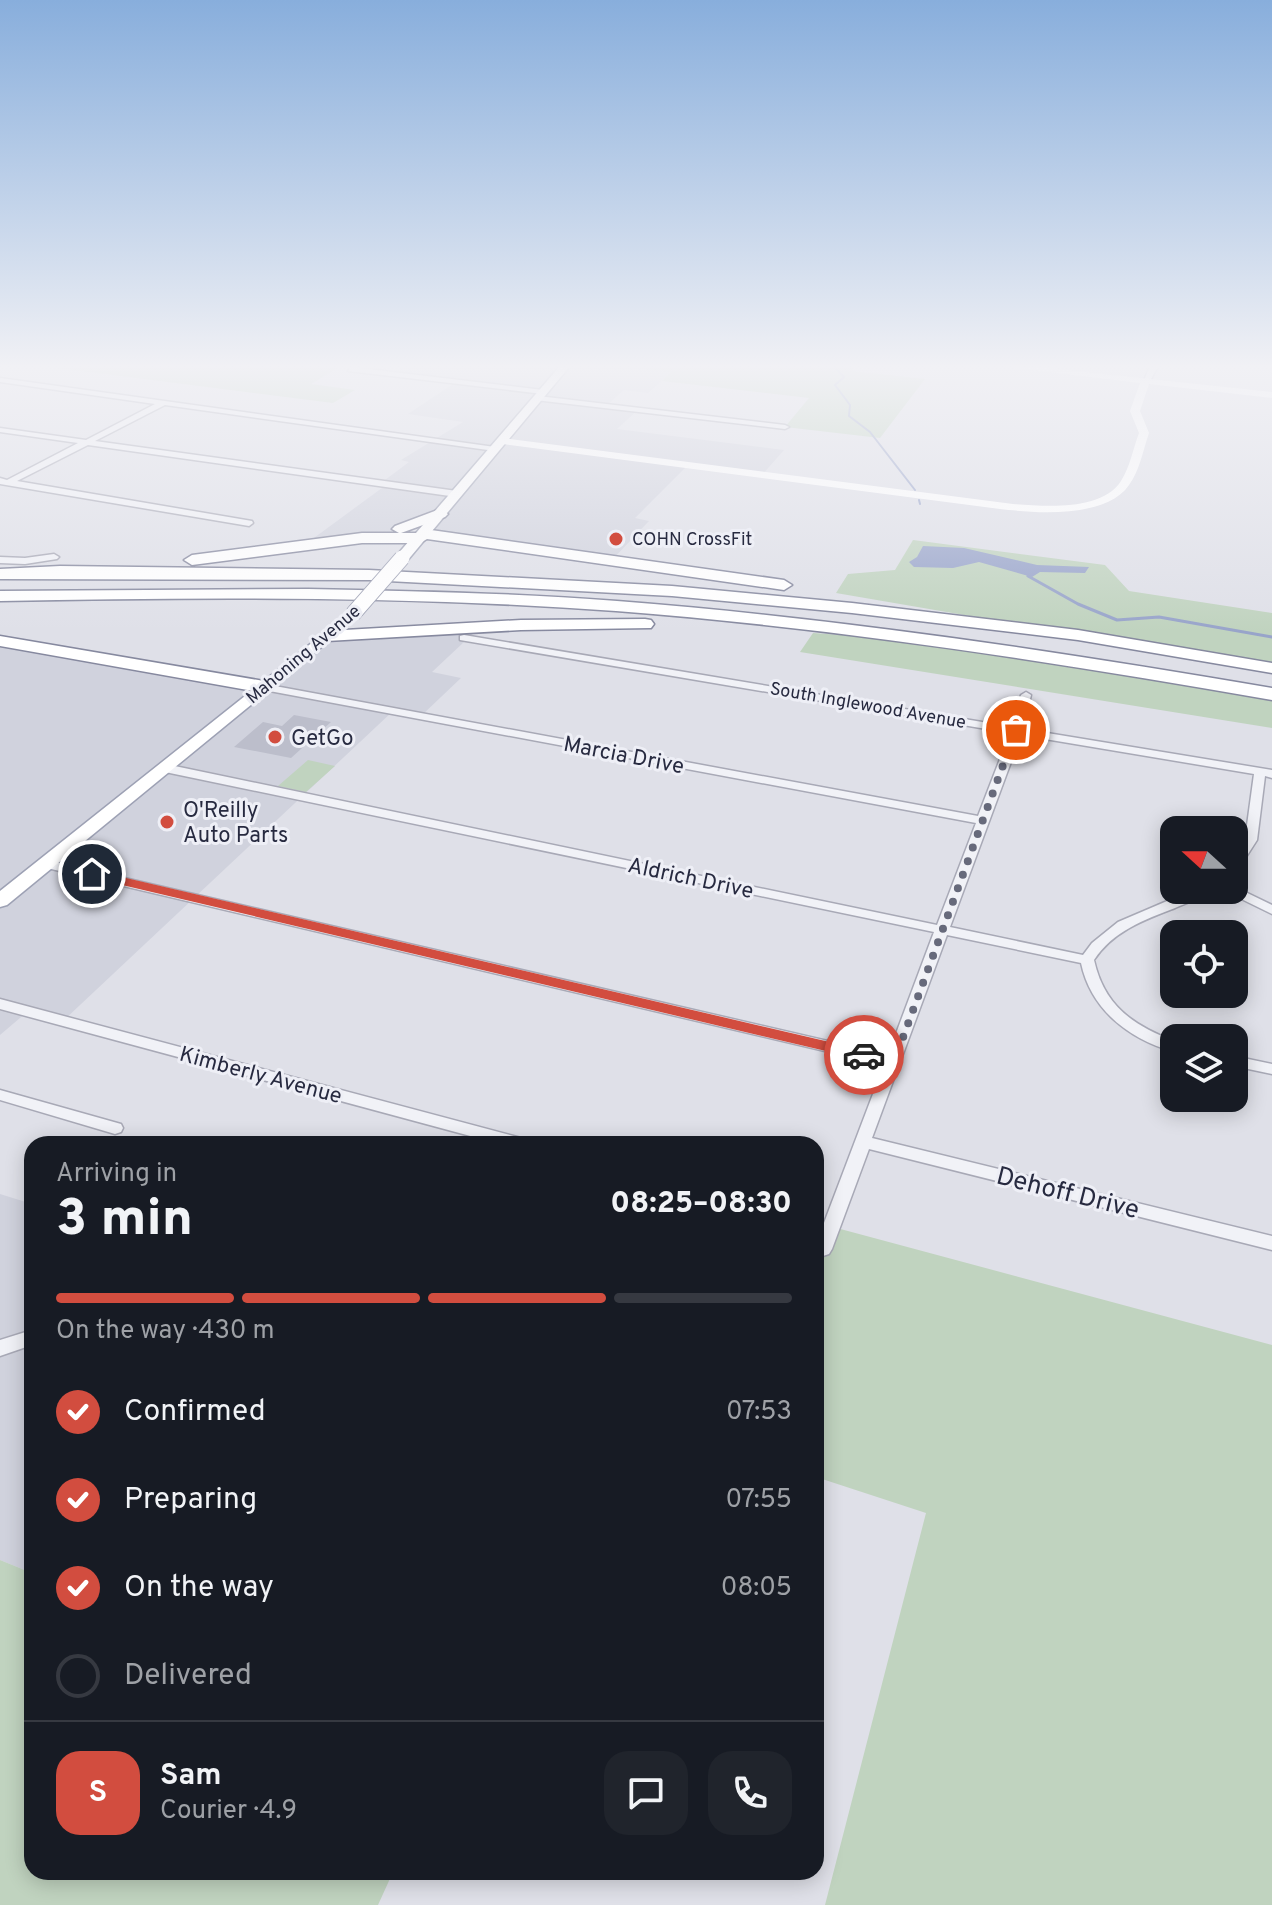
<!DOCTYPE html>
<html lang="en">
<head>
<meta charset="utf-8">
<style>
  :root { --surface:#171b24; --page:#20242c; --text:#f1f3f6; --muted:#9ea1a6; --line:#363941; --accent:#d24d3f }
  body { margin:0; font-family:Overpass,sans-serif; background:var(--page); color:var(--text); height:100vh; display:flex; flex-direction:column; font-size:30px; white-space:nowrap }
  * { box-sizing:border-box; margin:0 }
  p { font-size:26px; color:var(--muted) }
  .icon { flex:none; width:44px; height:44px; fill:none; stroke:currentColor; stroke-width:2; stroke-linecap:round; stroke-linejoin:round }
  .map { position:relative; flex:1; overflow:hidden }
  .details { position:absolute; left:24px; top:1136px; width:800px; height:744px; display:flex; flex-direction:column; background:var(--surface); border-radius:24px; box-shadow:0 4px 20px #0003 }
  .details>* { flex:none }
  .needle { width:52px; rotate:291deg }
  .buttons { position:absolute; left:1160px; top:816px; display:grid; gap:16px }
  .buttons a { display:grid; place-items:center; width:88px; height:88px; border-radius:16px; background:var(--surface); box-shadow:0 4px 20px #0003; font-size:40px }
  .pin { position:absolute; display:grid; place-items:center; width:68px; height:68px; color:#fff; margin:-34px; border:4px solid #fff; border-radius:50%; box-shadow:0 2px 8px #0007 }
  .courier { position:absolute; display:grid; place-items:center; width:80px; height:80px; margin:-40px; border:6px solid #d24d3f; border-radius:50%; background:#fff; color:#222; box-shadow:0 2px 10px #0007 }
  .overview em { font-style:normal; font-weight:800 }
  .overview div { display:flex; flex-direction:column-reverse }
  .overview { display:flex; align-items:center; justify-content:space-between; height:136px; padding:0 32px }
  h1 { font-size:52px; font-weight:800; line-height:60px }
  .bar { display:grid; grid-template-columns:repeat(4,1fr); gap:12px 8px; align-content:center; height:96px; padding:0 32px }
  .bar i { height:10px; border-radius:6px; background:var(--line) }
  .bar .current { background:var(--accent) }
  .bar p { grid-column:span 4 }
  .line { display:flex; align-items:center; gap:20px; padding:0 32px; border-top:2px solid var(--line) }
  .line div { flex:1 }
  .round { display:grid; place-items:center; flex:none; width:84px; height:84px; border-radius:24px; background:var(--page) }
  ol { padding:0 32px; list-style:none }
  li { display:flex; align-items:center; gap:24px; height:88px }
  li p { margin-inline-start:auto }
  li .icon { padding:8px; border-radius:50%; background:var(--accent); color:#fff; stroke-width:4 }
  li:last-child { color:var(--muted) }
  li i { width:44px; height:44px; border:4px solid var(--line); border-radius:50% }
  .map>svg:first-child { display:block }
  .built { fill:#d0d2dd }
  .green { fill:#c0d3bf }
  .water { fill:#98a4ca }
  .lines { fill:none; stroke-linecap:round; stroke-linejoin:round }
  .stream-far1 { stroke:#98a4ca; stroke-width:2 }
  .stream { stroke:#98a4ca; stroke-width:3 }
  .building { fill:#bcbecb }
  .street-casing { stroke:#a8a9b6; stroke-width:3 }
  .primary-casing { stroke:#9da1b4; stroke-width:3 }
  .highway-casing { stroke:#86899f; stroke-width:3 }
  .street { fill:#f1f2f7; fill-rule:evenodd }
  .secondary { fill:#fff; fill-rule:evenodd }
  .primary { fill:#fff; fill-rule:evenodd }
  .highway { fill:#fff; fill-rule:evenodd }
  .primary-bridge-casing { stroke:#9da1b4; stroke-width:17; stroke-linecap:butt }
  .primary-bridge { stroke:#fff; stroke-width:15 }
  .route { fill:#d24d3f }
  .done { stroke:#676a7b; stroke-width:8; stroke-dasharray:0 14.4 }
  .poi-dot { fill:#d24d3f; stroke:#eeeff6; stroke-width:3 }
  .labels { text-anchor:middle; stroke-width:6; stroke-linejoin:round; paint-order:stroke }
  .far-poi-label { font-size:18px; fill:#272a40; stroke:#eeeff6; text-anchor:start }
  .far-street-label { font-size:18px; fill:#272a40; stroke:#eeeff6 }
  .poi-label { font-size:22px; fill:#272a40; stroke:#eeeff6; text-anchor:start }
  .street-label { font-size:22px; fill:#272a40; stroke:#eeeff6 }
  .near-street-label { font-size:26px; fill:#272a40; stroke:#eeeff6 }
</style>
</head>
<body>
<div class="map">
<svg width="1272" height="1905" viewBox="0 0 1272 1905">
  <rect width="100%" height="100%" fill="#dfe0e8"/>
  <path class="built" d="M 404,366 L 639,366 L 672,372 L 648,393 L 624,390 L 607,405 L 639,409 L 617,429 L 784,450 L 762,475 L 688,465 L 635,518 L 649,521 L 612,560 L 424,534 L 438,515 L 392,532 L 303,546 L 386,485 L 381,483 L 409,462 L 401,460 L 463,422 L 408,414 L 456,382 L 391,374 Z
    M 480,627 L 432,672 L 461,678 L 421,716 L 393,711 L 63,1021 L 27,1012 L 0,1035 L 0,641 L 264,687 L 327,636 Z
    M 0,1194 L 32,1204 L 32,1573 L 0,1560 Z"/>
  <path class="green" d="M 42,366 L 341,366 L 311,384 L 355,390 L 333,403 Z
    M 639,366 L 855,366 L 852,371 L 925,379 L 880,438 L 785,427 L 809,398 L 662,381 L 671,372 L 637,368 Z
    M 913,540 L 1105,565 L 1129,591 L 1272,613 L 1272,668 L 836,593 L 848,574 L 895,570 Z
    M 813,633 L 927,641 L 1272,694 L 1272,728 L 800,652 Z
    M 308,760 L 335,766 L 306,792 L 278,786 Z
    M 833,1227 L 1272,1345 L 1272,1905 L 825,1905 L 926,1513 L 816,1477 L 816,1269 Z
    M 0,1560 L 32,1573 L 32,1872 L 393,1872 L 378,1905 L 0,1905 Z"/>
  <path class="water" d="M 923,546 L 964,548 L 1037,565 L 1089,567 L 1085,573 L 1040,572 L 1032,577 L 979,562 L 953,568 L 914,567 L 909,562 L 917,557 Z"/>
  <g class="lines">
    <path class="stream-far1" d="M 833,366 L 844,377 L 835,385 L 850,405 L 849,416 L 870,432 L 915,490
      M 919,500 L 920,504"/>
    <path class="stream" d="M 1028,576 L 1078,604 L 1117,620 L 1159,617 L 1272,637"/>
  </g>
  <path class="building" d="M 294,715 L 331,722 L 291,758 L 234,747 L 263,722 L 282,726 Z"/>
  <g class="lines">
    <defs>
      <path id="street" d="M 1150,366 L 1158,366 L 1149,383 L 1143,383 Z
        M 351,367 L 543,390 L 547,392 L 543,394 L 348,371 Z
        M 0,378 L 495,447 L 499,449 L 495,451 L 165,405 L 95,441 L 457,491 L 461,494 L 457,497 L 88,445 L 17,481 L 252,521 L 253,523 L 249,526 L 0,484 L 0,478 L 7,480 L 78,443 L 0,432 L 0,428 L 86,440 L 155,404 L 0,382 Z
        M 538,396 L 785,425 L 789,427 L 785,429 L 535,400 L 534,398 Z
        M 54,554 L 59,557 L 57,559 L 25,564 L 0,563 L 0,557 L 25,558 Z
        M 464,635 L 1012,727 L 1021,695 L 1026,692 L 1031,695 L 1023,729 L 1272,770 L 1272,778 L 1265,776 L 1257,840 L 1239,868 L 1234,869 L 1234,856 L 1245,840 L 1254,774 L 1021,735 L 950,927 L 1083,955 L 1092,943 L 1118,922 L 1193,890 L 1210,890 C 1200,898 1187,903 1175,908 C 1144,920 1113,931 1094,960 C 1104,1005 1132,1025 1174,1041 L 1174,1052 C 1129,1039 1091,1010 1081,963 L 947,935 L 872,1138 L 1272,1236 L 1272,1250 L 869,1149 L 832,1249 L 829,1254 L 823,1256 L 817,1254 L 816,1244 L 884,1065 L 47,868 L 41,864 L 47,860 L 888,1055 L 934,932 L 165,772 L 159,768 L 165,764 L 937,925 L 976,823 L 264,690 L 259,687 L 264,684 L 978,816 L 1010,733 L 460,640 L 460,636 Z
        M 1235,887 L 1272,905 L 1272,914 L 1223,890 L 1234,890 Z
        M 0,999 L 521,1138 L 527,1140 L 529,1144 L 500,1144 L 0,1009 Z
        M 1234,1056 L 1272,1064 L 1272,1074 L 1234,1066 Z
        M 0,1090 L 121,1124 L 123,1128 L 121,1132 L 115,1134 L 0,1100 Z
        M 32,1330 L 32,1345 L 0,1356 L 0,1340 Z"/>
      <path id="primary" d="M 560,366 L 570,366 L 407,561 L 397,561 L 397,555 Z
        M 353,610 L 358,611 L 358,617 L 7,905 L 0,907 L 0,891 Z"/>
      <path id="highway" d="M 440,509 L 448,514 L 445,517 L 401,533 L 417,533 L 424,529 L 784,580 L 792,585 L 784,590 L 427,539 L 420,543 L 362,543 L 192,565 L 184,560 L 192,555 L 362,533 L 399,533 L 392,529 L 395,526 Z
        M 60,566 L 369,570 L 672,586 L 852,603 L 1078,630 L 1272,663 L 1272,673 L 1078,640 L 852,613 L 672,596 L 369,580 L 0,579 L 0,569 Z
        M 308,589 C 411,591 514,593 617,601 C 837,618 1055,651 1272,688 L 1272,700 C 1055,662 836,628 616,611 C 411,596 205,597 0,601 L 0,591 Z
        M 645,619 L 651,620 L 654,624 L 651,628 L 521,630 L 327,641 L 318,636 L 327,631 L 521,620 Z
        M 0,636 L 264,681 L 273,687 L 264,693 L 0,646 Z"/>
    </defs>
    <use href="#street" class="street-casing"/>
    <use href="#primary" class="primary-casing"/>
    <use href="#highway" class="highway-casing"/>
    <use href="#street" class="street"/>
    <path class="secondary" d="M 1000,366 L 1028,366 L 1272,392 L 1272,398 L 1149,384 L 1140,411 L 1149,433 C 1143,450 1140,470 1129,485 C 1106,519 1035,513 1000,509 L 502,444 L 497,441 L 502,438 L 1013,504 C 1044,506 1101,512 1121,481 C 1130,467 1133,449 1139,433 L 1130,411 L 1140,383 Z"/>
    <use href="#primary" class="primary"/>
    <use href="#highway" class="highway"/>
    <defs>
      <path id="primary-bridge" d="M 353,614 L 402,558"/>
    </defs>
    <use href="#primary-bridge" class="primary-bridge-casing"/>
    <use href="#primary-bridge" class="primary-bridge"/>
  </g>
  <linearGradient id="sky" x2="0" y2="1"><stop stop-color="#88aedc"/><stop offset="0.58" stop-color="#f1f1f5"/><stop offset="1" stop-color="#f1f1f5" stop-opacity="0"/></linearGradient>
  <rect width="1272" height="632" fill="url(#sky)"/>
  <path class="route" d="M 92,870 L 864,1050 L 871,1055 L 864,1060 L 88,877 L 88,871 Z"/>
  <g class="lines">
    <path class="done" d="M 864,1055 L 894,1062 L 1016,730"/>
  </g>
  <g class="poi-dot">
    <circle cx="616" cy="539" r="8"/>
    <circle cx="275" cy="737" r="8"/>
    <circle cx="167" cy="822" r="8"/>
  </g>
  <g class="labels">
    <g class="far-poi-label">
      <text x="632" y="545">COHN CrossFit</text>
    </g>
    <g class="far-street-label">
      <text transform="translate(303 654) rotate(-40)" y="6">Mahoning Avenue</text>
      <text transform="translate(868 705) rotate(10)" y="6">South Inglewood Avenue</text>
    </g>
    <g class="poi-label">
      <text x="291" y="745">GetGo</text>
      <text x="183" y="817">O'Reilly<tspan x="183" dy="25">Auto Parts</tspan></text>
    </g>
    <g class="street-label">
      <text transform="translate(624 754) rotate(11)" y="8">Marcia Drive</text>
      <text transform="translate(691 877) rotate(12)" y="8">Aldrich Drive</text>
      <text transform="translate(261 1074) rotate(15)" y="8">Kimberly Avenue</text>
    </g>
    <g class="near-street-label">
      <text transform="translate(1068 1192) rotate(14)" y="9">Dehoff Drive</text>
    </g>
  </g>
</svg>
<div class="buttons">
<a><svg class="needle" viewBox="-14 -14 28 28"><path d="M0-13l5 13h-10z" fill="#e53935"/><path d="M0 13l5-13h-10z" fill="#9ea1a6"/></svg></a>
<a><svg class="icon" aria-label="locate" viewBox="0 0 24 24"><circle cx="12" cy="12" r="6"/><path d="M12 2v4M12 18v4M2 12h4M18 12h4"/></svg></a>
<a><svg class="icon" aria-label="layers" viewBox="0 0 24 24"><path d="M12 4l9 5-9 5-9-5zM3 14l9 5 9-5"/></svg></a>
</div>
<div class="pin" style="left:1016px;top:730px;background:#ea580c"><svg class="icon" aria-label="bag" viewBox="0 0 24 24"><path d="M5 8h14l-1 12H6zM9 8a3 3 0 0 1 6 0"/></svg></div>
<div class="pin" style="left:92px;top:874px;background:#1f2937"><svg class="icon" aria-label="home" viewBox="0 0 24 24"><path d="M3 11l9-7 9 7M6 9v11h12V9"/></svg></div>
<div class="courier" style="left:864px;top:1055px"><svg class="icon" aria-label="car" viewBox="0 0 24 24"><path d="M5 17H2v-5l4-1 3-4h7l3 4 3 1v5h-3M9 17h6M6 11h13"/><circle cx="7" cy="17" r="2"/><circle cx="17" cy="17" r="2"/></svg></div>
<section class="details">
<div class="overview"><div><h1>3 min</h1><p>Arriving in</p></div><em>08:25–08:30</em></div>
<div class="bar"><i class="current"></i><i class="current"></i><i class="current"></i><i></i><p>On the way · 430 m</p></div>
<ol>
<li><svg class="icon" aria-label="check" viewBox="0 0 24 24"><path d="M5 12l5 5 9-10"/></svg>Confirmed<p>07:53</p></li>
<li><svg class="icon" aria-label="check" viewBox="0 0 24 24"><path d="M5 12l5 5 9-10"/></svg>Preparing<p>07:55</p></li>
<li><svg class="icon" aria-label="check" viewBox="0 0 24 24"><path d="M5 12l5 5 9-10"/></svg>On the way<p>08:05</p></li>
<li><i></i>Delivered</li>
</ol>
<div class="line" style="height:144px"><b class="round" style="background:var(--accent);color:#fff">S</b><div><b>Sam</b><p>Courier · 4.9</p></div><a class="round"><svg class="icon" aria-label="chat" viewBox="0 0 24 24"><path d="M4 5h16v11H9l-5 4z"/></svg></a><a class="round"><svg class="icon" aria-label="phone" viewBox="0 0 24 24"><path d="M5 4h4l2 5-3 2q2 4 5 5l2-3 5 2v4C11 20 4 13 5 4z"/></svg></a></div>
</section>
</div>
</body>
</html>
